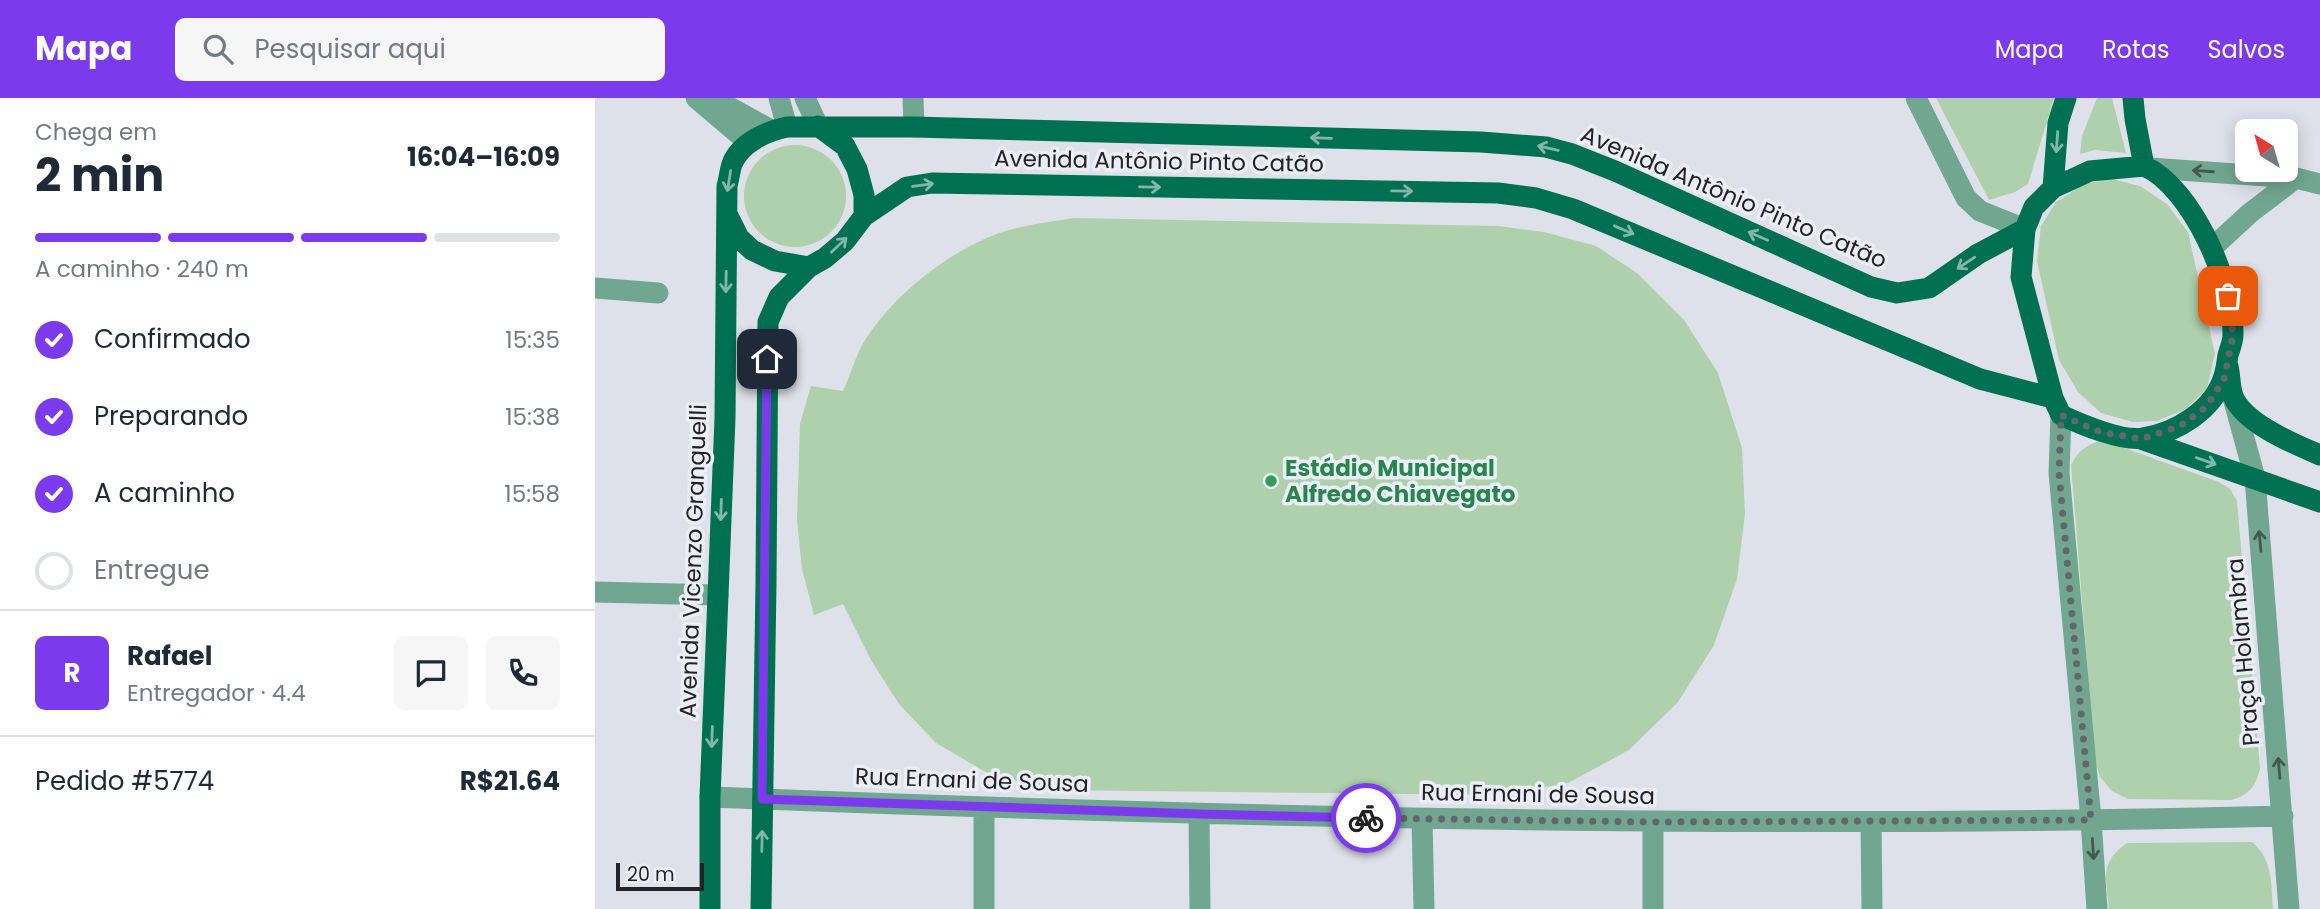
<!DOCTYPE html>
<html lang="pt">
<head>
<meta charset="utf-8">
<style>
  :root { --surface:#fff; --page:#f6f6f7; --text:#1f2937; --muted:#747a83; --line:#e0e1e3; --accent:#7c3aed }
  body { margin:0; font-family:Poppins,sans-serif; background:var(--page); color:var(--text); height:100vh; display:flex; flex-direction:column; font-size:26px; white-space:nowrap }
  * { box-sizing:border-box; margin:0 }
  p { font-size:23px; color:var(--muted) }
  .icon { flex:none; width:38px; height:38px; fill:none; stroke:currentColor; stroke-width:2; stroke-linecap:round; stroke-linejoin:round }
  .map { position:relative; flex:1; overflow:hidden }
  .panel { display:flex; flex-direction:column; background:var(--surface); width:595px }
  .panel>* { flex:none }
  .needle { width:46px; rotate:323deg }
  .fabs { position:absolute; left:1640px; top:21px; display:grid; gap:14px }
  .fabs a { display:grid; place-items:center; width:63px; height:63px; border-radius:10px; background:var(--surface); box-shadow:0 4px 18px #0003; font-size:35px }
  .scale { position:absolute; left:21px; bottom:18px; width:88px; box-sizing:border-box; padding-left:7px; border:4px solid #232327; border-top:0; font-size:19px; line-height:24px; white-space:nowrap; color:#232327; -webkit-text-stroke:5px #eceef7; paint-order:stroke }
  .pin { position:absolute; display:grid; place-items:center; width:60px; height:60px; color:#fff; margin:-30px; border-radius:14px; box-shadow:0 4px 10px #0006 }
  .courier { position:absolute; display:grid; place-items:center; width:70px; height:70px; margin:-35px; border:5px solid #7c3aed; border-radius:50%; background:#fff; color:#222; box-shadow:0 2px 9px #0007 }
  .overview em { font-style:normal; font-weight:700 }
  .overview div { display:flex; flex-direction:column-reverse }
  .overview { display:flex; align-items:center; justify-content:space-between; height:119px; padding:0 35px }
  h1 { font-size:46px; font-weight:700; line-height:52px }
  .bar { display:grid; grid-template-columns:repeat(4,1fr); gap:10px 7px; align-content:center; height:84px; padding:0 35px }
  .bar i { height:9px; border-radius:5px; background:var(--line) }
  .bar .on { background:var(--accent) }
  .bar p { grid-column:span 4 }
  .line { display:flex; align-items:center; gap:18px; padding:0 35px; border-top:2px solid var(--line) }
  .line div { flex:1 }
  .round { display:grid; place-items:center; flex:none; width:74px; height:74px; border-radius:10px; background:var(--page) }
  ol { padding:0 35px; list-style:none }
  li { display:flex; align-items:center; gap:21px; height:77px }
  li p { margin-inline-start:auto }
  li .icon { padding:7px; border-radius:50%; background:var(--accent); color:#fff; stroke-width:4 }
  li:last-child { color:var(--muted) }
  li i { width:38px; height:38px; border:4px solid var(--line); border-radius:50% }
  header { display:flex; align-items:center; gap:42px; box-sizing:border-box; height:98px; padding:0 35px; background:var(--accent); color:#fff }
  header strong { font-size:33px }
  nav { display:flex; gap:38px; margin-inline-start:auto; font-size:24px }
  .search { width:490px; height:63px; background:var(--page); display:flex; align-items:center; gap:18px; box-sizing:border-box; padding:0 24px; border-radius:10px; color:var(--muted); font-size:26px }
  main { display:flex; flex:1; min-height:0 }
  .map>svg:first-child { display:block }
  .green { fill:#afd0ac }
  .lines { fill:none; stroke-linecap:round; stroke-linejoin:round }
  .minor { stroke:#71a791; stroke-width:21 }
  .major { stroke:#007053; stroke-width:21 }
  .oneway { stroke:#82b5ad }
  .oneway2 { stroke:#425851 }
  .done { stroke:#65666b; stroke-width:7; stroke-dasharray:0 12.6 }
  .route { stroke:#7c3aed; stroke-width:9 }
  .leisure-dot { fill:#2e9e5b; stroke:#eceef7; stroke-width:2.5 }
  .labels { text-anchor:middle; stroke-width:7; stroke-linejoin:round; paint-order:stroke }
  .street-label { font-size:23px; fill:#232327; stroke:#eceef7 }
  .leisure-label { font-size:23px; font-weight:bold; fill:#27864d; stroke:#eceef7; text-anchor:start }
</style>
</head>
<body>
<header>
<strong>Mapa</strong>
<div class="search"><svg class="icon" aria-label="search" viewBox="0 0 24 24"><circle cx="10" cy="10" r="6"/><path d="M15 15l6 6"/></svg>Pesquisar aqui</div>
<nav><a>Mapa</a><a>Rotas</a><a>Salvos</a></nav>
</header>
<main>
<section class="panel">
<div class="overview"><div><h1>2 min</h1><p>Chega em</p></div><em>16:04–16:09</em></div>
<div class="bar"><i class="on"></i><i class="on"></i><i class="on"></i><i></i><p>A caminho · 240 m</p></div>
<ol>
<li><svg class="icon" aria-label="check" viewBox="0 0 24 24"><path d="M5 12l5 5 9-10"/></svg>Confirmado<p>15:35</p></li>
<li><svg class="icon" aria-label="check" viewBox="0 0 24 24"><path d="M5 12l5 5 9-10"/></svg>Preparando<p>15:38</p></li>
<li><svg class="icon" aria-label="check" viewBox="0 0 24 24"><path d="M5 12l5 5 9-10"/></svg>A caminho<p>15:58</p></li>
<li><i></i>Entregue</li>
</ol>
<div class="line" style="height:126px"><b class="round" style="background:var(--accent);color:#fff">R</b><div><b>Rafael</b><p>Entregador · 4.4</p></div><a class="round"><svg class="icon" aria-label="chat" viewBox="0 0 24 24"><path d="M4 5h16v11H9l-5 4z"/></svg></a><a class="round"><svg class="icon" aria-label="phone" viewBox="0 0 24 24"><path d="M5 4h4l2 5-3 2q2 4 5 5l2-3 5 2v4C11 20 4 13 5 4z"/></svg></a></div>
<div class="line" style="height:91px"><div>Pedido #5774</div><b>R$21.64</b></div>
</section>
<div class="map">
<svg width="1725" height="811" viewBox="0 0 1725 811">
  <rect width="100%" height="100%" fill="#dfe1ea"/>
  <path class="green" d="M 1341,0 L 1459,0 L 1433,86 L 1420,94 L 1394,102 Z
    M 1502,0 L 1517,0 L 1531,55 L 1500,52 L 1485,56 L 1487,38 Z
    M149 98a51 51 0 1 1 102 0a51 51 0 1 1-102 0Z
    M 1517,81 L 1545,88 L 1572,106 L 1593,134 L 1620,256 L 1612,290 L 1591,311 L 1562,323 L 1538,324 L 1506,315 L 1483,294 L 1464,262 L 1442,163 L 1446,128 L 1461,104 L 1489,86 Z
    M 479,120 L 903,128 L 949,134 L 1001,148 L 1042,175 L 1089,222 L 1123,275 L 1147,350 L 1150,416 L 1142,481 L 1119,547 L 1083,604 L 1034,652 L 973,685 L 907,697 L 460,692 L 394,676 L 341,645 L 304,606 L 276,562 L 248,506 L 219,517 L 207,471 L 202,422 L 205,326 L 216,288 L 248,293 C 256,276 261,255 272,239 C 298,200 339,166 381,145 C 411,129 446,125 479,120 Z
    M 1507,342 L 1624,384 L 1635,391 L 1642,403 L 1665,671 C 1660,689 1655,696 1637,702 L 1533,701 L 1517,693 L 1505,679 L 1500,662 L 1476,367 C 1484,352 1491,347 1507,342 Z
    M 1657,744 C 1678,761 1676,786 1678,811 L 1514,811 C 1511,780 1504,765 1532,745 Z"/>
  <g class="lines">
    <path class="minor" d="M 101,0 L 154,45
      M 118,0 L 176,32
      M 184,0 L 192,29
      M 210,0 L 223,28
      M 318,0 L 319,29
      M 1321,0 L 1371,100 L 1385,113 L 1430,131
      M 1554,70 L 1701,80 L 1725,86
      M 1617,150 L 1655,115 L 1701,80
      M 0,190 L 63,195
      M 1637,296 L 1660,380 L 1694,811
      M 1466,317 L 1464,375 L 1496,722 L 1502,811
      M 0,494 L 123,497
      M 115,699 C 639,720 1163,731 1688,718
      M 389,709 L 389,811
      M 604,716 L 605,811
      M 827,721 L 829,811
      M 1058,724 L 1058,811
      M 1276,724 L 1277,811"/>
    <path class="major" d="M 1538,0 L 1540,21 L 1549,68
      M 1549,68 C 1597,89 1639,186 1638,237 C 1638,243 1635,251 1633,257 C 1632,264 1631,272 1629,278 C 1619,312 1581,335 1548,340 C 1528,344 1485,326 1466,317 L 1458,300 L 1426,179 L 1430,131 L 1439,109 L 1458,90 L 1495,73 Z
      M 1458,90 L 1463,25 L 1471,0
      M 133,118 L 144,140 L 157,152 L 180,163 L 214,169 L 230,160 L 250,143 L 269,118 L 269,97 L 262,71 L 250,48 L 223,28
      M 269,118 L 312,89 L 337,85 L 903,95 L 941,100 L 978,111 L 1385,281 L 1458,300
      M 1633,268 C 1635,277 1635,287 1637,295 C 1645,324 1699,346 1725,357
      M 1546,341 L 1725,404
      M 115,811 L 115,699 L 130,320 L 132,88 C 134,81 135,72 137,66 C 145,45 172,33 192,29 L 319,29 L 886,44 L 951,49 L 977,56 L 1020,73 L 1276,189 L 1302,195 L 1334,190 L 1383,156 L 1430,131
      M 166,811 L 171,485 L 173,224 L 184,199 L 214,169"/>
  </g>
  <defs><path id="oneway-shaft" d="M-6 0H5M1.5-3L5.5 0L1.5 3" fill="none" stroke-width="1.6" stroke-linecap="round" stroke-linejoin="round" transform="scale(1.75)"/></defs>
  <g class="oneway">
    <use href="#oneway-shaft" transform="translate(726 40) rotate(-178)"/>
    <use href="#oneway-shaft" transform="translate(1462 44) rotate(94)"/>
    <use href="#oneway-shaft" transform="translate(953 50) rotate(-167)"/>
    <use href="#oneway-shaft" transform="translate(134 83) rotate(99)"/>
    <use href="#oneway-shaft" transform="translate(328 87) rotate(-8)"/>
    <use href="#oneway-shaft" transform="translate(555 89) rotate(1)"/>
    <use href="#oneway-shaft" transform="translate(807 93) rotate(1)"/>
    <use href="#oneway-shaft" transform="translate(1029 132) rotate(23)"/>
    <use href="#oneway-shaft" transform="translate(1163 138) rotate(-156)"/>
    <use href="#oneway-shaft" transform="translate(244 147) rotate(-43)"/>
    <use href="#oneway-shaft" transform="translate(1371 165) rotate(146)"/>
    <use href="#oneway-shaft" transform="translate(131 184) rotate(91)"/>
    <use href="#oneway-shaft" transform="translate(1611 363) rotate(19)"/>
    <use href="#oneway-shaft" transform="translate(126 412) rotate(92)"/>
    <use href="#oneway-shaft" transform="translate(117 639) rotate(92)"/>
    <use href="#oneway-shaft" transform="translate(167 743) rotate(-89)"/>
  </g>
  <g class="oneway2">
    <use href="#oneway-shaft" transform="translate(1608 73) rotate(-176)"/>
    <use href="#oneway-shaft" transform="translate(1665 443) rotate(-95)"/>
    <use href="#oneway-shaft" transform="translate(1684 670) rotate(-95)"/>
    <use href="#oneway-shaft" transform="translate(1498 751) rotate(86)"/>
  </g>
  <g class="lines">
    <path class="done" d="M 771,720 L 1058,724 L 1496,722 L 1464,375 L 1466,317 L 1505,334 L 1546,341 L 1585,328 L 1611,309 L 1629,281 L 1638,237 L 1633,198"/>
    <path class="route" d="M 172,261 L 167,701 L 604,716 L 771,720"/>
  </g>
  <circle class="leisure-dot" cx="676" cy="383" r="7"/>
  <g class="labels">
    <g class="street-label">
      <text transform="translate(564 63) rotate(1)" y="8">Avenida Antônio Pinto Catão</text>
      <text transform="translate(1139 99) rotate(23)" y="8">Avenida Antônio Pinto Catão</text>
      <text transform="translate(98 463) rotate(-88)" y="8">Avenida Vicenzo Granguelli</text>
      <text transform="translate(1648 554) rotate(-95)" y="8">Praça Holambra</text>
      <text transform="translate(377 682) rotate(2)" y="8">Rua Ernani de Sousa</text>
      <text transform="translate(943 696) rotate(1)" y="8">Rua Ernani de Sousa</text>
    </g>
    <g class="leisure-label">
      <text x="690" y="378">Estádio Municipal<tspan x="690" dy="26">Alfredo Chiavegato</tspan></text>
    </g>
  </g>
</svg>
<div class="fabs">
<a><svg class="needle" viewBox="-14 -14 28 28"><path d="M0-13l5 13h-10z" fill="#e53935"/><path d="M0 13l5-13h-10z" fill="#747a83"/></svg></a>
</div>
<div class="scale">20 m</div>
<div class="pin" style="left:1633px;top:198px;background:#ea580c"><svg class="icon" aria-label="bag" viewBox="0 0 24 24"><path d="M5 8h14l-1 12H6zM9 8a3 3 0 0 1 6 0"/></svg></div>
<div class="pin" style="left:172px;top:261px;background:#1f2937"><svg class="icon" aria-label="home" viewBox="0 0 24 24"><path d="M3 11l9-7 9 7M6 9v11h12V9"/></svg></div>
<div class="courier" style="left:771px;top:720px"><svg class="icon" aria-label="bike" viewBox="0 0 24 24"><circle cx="6" cy="16" r="4"/><circle cx="18" cy="16" r="4"/><path d="M6 16l4-8h5l3 8M10 8l3 8H6M13 5h3"/></svg></div>
</div>
</main>
</body>
</html>
